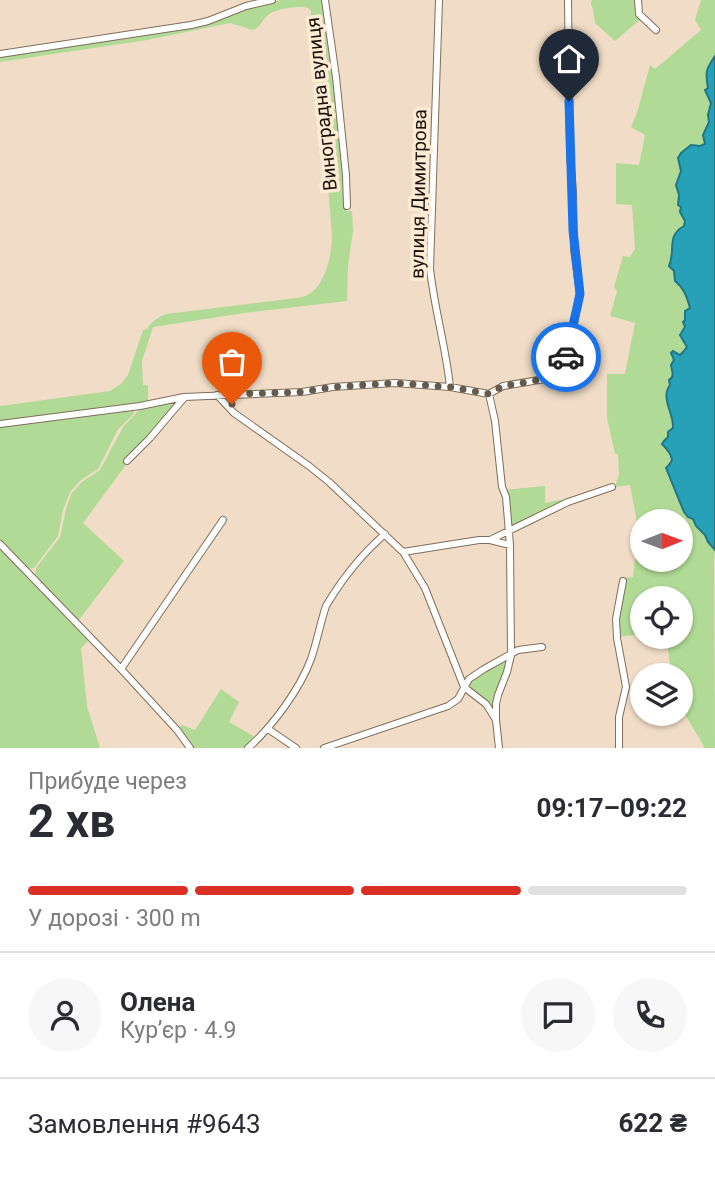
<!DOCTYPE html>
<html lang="uk">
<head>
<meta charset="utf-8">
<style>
  :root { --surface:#fff; --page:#f7f7f7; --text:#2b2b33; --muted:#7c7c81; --line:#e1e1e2; --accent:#d93025 }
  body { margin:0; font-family:Roboto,sans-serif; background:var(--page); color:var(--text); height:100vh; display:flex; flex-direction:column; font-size:26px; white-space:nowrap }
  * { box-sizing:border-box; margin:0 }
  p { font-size:23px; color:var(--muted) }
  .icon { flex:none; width:38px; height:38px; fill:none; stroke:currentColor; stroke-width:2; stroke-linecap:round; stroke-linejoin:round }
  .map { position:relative; height:748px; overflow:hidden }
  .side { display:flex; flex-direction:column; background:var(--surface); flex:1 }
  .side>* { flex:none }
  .needle { width:46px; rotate:89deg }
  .fabs { position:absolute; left:630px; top:509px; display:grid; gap:14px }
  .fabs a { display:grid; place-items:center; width:63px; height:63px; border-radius:50%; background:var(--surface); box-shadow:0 2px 5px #0004; font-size:35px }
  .pin { position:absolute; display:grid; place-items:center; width:60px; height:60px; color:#fff; margin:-72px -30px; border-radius:50% 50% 50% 0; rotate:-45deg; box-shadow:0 0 7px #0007 }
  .pin .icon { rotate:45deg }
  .courier { position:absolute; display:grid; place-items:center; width:70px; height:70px; margin:-35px; border:5px solid #1a73e8; border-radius:50%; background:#fff; color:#222; box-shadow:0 2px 9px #0007 }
  .headline em { font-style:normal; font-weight:700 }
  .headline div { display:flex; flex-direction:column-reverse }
  .headline { display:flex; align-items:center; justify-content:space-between; height:119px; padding:0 28px }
  h1 { font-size:46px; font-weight:700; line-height:52px }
  .bar { display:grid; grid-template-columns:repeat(4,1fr); gap:10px 7px; align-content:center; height:84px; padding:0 28px }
  .bar i { height:9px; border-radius:5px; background:var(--line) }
  .bar .active { background:var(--accent) }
  .bar p { grid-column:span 4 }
  .line { display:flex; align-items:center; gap:18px; padding:0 28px; border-top:2px solid var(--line) }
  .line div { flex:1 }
  .round { display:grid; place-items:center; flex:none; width:74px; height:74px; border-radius:37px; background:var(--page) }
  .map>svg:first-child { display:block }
  .green { fill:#b0da95; fill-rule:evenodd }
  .water { fill:#26a1b8; stroke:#227684; stroke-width:2 }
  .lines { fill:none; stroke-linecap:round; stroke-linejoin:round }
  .minor-casing { stroke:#806e5a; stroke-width:8 }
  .minor { stroke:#fff; stroke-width:6 }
  .done { stroke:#655a4d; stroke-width:7; stroke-dasharray:0 12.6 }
  .route { stroke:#1a73e8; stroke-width:9 }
  .labels { text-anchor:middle; stroke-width:7; stroke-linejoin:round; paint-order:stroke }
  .street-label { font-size:19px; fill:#1a130b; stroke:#ffead4 }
</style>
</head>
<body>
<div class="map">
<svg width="715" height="748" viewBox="0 0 715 748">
  <rect width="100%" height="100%" fill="#f1ddc7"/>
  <path class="green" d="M 281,0 L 324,0 L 327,12 L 346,202 L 347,211 L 352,211 L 353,231 L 348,266 L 347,301 L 244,313 L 153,327 L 142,361 L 143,385 L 148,385 L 148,403 L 0,422 L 0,406 L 110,391 L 121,384 L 128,375 L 143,330 L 147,329 C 152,321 157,318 166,314 L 288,299 C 294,298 300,298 305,296 C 326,288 332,253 332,235 L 324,140 L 311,44 L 311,11 L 308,8 C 300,5 276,9 269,14 C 262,20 261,27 253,30 L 230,23 L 147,40 L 0,62 L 0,56 L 191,27 L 246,9 Z
    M 592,0 L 636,0 L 641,19 L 615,41 L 595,23 L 593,9 L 591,4 Z
    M 701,0 L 715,0 L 715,56 L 709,64 L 706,80 L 708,88 L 705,90 L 711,103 L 708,115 L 709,122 L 703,135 L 705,144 L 700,146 L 691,145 L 681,153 L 678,158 L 681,171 L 676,185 L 681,215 L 685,221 L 684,226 C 666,237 677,249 670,264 L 674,271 L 674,281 C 683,289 687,297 690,308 L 685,311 L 685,326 L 682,339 L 687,346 L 680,355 L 671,353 L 674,360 L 671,367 L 674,372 L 671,379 L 669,380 L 670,385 L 667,387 L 665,399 L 674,420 L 673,428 L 668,432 L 668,437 L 664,441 L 663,446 C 672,451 673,461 666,468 C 674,482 679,513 693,519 L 696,526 L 705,535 L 708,542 L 715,550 L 714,560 L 715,748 L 705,748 L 686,716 L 681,703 L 681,676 L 673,675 L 669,659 L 667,637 L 681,637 L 681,598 L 642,598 L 642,634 L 618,637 L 617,609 L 625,578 L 633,577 L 638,528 L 630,485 L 615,487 L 619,474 L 618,454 L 615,454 L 607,418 L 607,374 L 625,374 L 635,323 L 610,316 L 617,291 L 614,287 L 623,256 L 630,257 L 635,249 L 632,205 L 616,204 L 616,163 L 639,165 L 645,135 L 631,127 L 637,113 L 650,65 L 655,69 L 701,30 L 695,20 ZM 642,522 L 681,522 L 681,560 L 642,560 Z
    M 179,400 L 128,462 L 83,523 L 124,561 L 78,621 L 35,576 L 36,568 L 60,537 L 67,505 L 72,493 L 82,482 L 100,470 L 123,427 L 140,409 Z
    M 134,409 L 134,413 L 131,417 L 118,429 L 98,469 L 81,480 L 70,492 L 63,510 L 58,536 L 34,568 L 29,569 L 0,539 L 0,427 Z
    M 545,486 L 545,503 L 588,494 L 510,527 L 504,490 Z
    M 0,546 L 89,640 L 81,648 L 87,706 L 100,748 L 0,748 Z
    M 506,660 L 508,661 L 495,714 L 487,703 L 468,686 C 474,672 493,666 506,660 Z
    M 221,689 L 239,702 L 229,722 L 257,738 L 245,748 L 194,748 L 179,728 L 182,725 L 195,730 Z"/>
  <path class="water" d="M 715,56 L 715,550 L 708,542 L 705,535 L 696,526 L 693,519 L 688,517 L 684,512 L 666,468 C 668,466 670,464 671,462 C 674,457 666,448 662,444 L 664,441 L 668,437 L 668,432 L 673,428 C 674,413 660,398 670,385 L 669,380 C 675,377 672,371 671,365 L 674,360 L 671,353 L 673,351 L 680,355 L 683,352 L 687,347 L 680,335 L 685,327 L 683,322 L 685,320 L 685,311 L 690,308 C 687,297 684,288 675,281 L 674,271 L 669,266 C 676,250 666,236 684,226 L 685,221 L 680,212 L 681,207 L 678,205 L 679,195 L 676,185 L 681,171 L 678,158 L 681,153 L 691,145 L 700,146 L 705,144 L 703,135 L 709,122 L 708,115 L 711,103 L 705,90 L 708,88 C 705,72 706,69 715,56 Z"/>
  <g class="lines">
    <defs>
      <path id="minor" d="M 325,0 L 336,77 L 346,175 L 347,206
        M 439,0 L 430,268 C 434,308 446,347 450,387
        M 638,0 L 639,14 L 656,30
        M 0,54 L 191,25 L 208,21 L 246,6 L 272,0
        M 489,394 L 495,421 L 502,487 L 506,497 L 510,545 L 511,655 L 507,672 L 498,695 L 496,704 L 496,720 L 499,748
        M 217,395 L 234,413 L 309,466 L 329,482 L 403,552 L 425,588 L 464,687 L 486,704 L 496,720
        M 0,424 L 140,406 L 184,397 L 302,392 L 333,387 L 395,383 L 450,387 L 489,394 L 503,386 L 557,377 L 561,373 L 568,350 L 580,294 L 574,249 L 573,192 L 570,155 L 568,0
        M 127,461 L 150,438 L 184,398
        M 490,540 L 568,502 L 612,487
        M 0,544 L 121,669 L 177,730 L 190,748
        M 403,552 L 479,540 L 490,540 L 510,545
        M 121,669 L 223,520
        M 268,729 L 296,748
        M 248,748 C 272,727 300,689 311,659 C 317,642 320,624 326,606 C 342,579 362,554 385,534
        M 324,748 L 448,706 L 458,699 L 469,679 L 484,669 L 518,650 L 542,647
        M 619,748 L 619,717 L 626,687 L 617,638 L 616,619 L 623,581"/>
    </defs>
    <use href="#minor" class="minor-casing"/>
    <use href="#minor" class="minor"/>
  </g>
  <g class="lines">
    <path class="done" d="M 232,404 L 235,394 L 302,392 L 333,387 L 395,383 L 450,387 L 489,394 L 503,386 L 557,377 L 561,373 L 566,357"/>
    <path class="route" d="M 566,357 L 580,294 L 573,230 L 569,101"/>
  </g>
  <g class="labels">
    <g class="street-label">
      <text transform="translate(321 104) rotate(-96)" y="7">Виноградна вулиця</text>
      <text transform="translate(418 194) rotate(-89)" y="7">вулиця Димитрова</text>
    </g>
  </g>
</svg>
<div class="fabs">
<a><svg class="needle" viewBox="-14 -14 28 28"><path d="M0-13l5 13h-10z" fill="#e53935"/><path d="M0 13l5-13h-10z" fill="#7c7c81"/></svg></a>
<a><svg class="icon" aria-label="locate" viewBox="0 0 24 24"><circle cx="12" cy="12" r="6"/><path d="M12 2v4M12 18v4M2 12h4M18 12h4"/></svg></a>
<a><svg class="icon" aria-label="layers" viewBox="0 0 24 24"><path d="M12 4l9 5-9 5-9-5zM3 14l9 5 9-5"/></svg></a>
</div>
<div class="pin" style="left:232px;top:404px;background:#ea580c"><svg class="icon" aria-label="bag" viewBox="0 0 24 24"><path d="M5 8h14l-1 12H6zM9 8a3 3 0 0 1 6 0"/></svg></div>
<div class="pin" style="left:569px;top:101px;background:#1f2937"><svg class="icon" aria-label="home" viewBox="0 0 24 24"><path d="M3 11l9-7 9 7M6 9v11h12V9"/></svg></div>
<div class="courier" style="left:566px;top:357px"><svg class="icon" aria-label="car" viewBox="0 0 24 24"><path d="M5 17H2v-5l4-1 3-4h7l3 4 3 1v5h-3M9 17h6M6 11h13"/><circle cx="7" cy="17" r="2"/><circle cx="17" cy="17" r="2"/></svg></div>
</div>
<section class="side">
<div class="headline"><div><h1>2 хв</h1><p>Прибуде через</p></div><em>09:17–09:22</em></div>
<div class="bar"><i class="active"></i><i class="active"></i><i class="active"></i><i></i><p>У дорозі · 300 m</p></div>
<div class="line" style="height:126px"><a class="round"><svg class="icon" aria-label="person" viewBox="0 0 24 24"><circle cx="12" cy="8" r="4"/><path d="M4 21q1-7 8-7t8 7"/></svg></a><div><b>Олена</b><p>Кур’єр · 4.9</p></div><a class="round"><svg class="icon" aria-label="chat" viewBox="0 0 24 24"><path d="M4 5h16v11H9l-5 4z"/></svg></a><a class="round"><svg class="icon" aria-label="phone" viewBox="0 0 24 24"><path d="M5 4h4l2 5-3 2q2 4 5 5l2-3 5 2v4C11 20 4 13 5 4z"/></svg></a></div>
<div class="line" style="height:91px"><div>Замовлення #9643</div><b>622 ₴</b></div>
</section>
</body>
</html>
